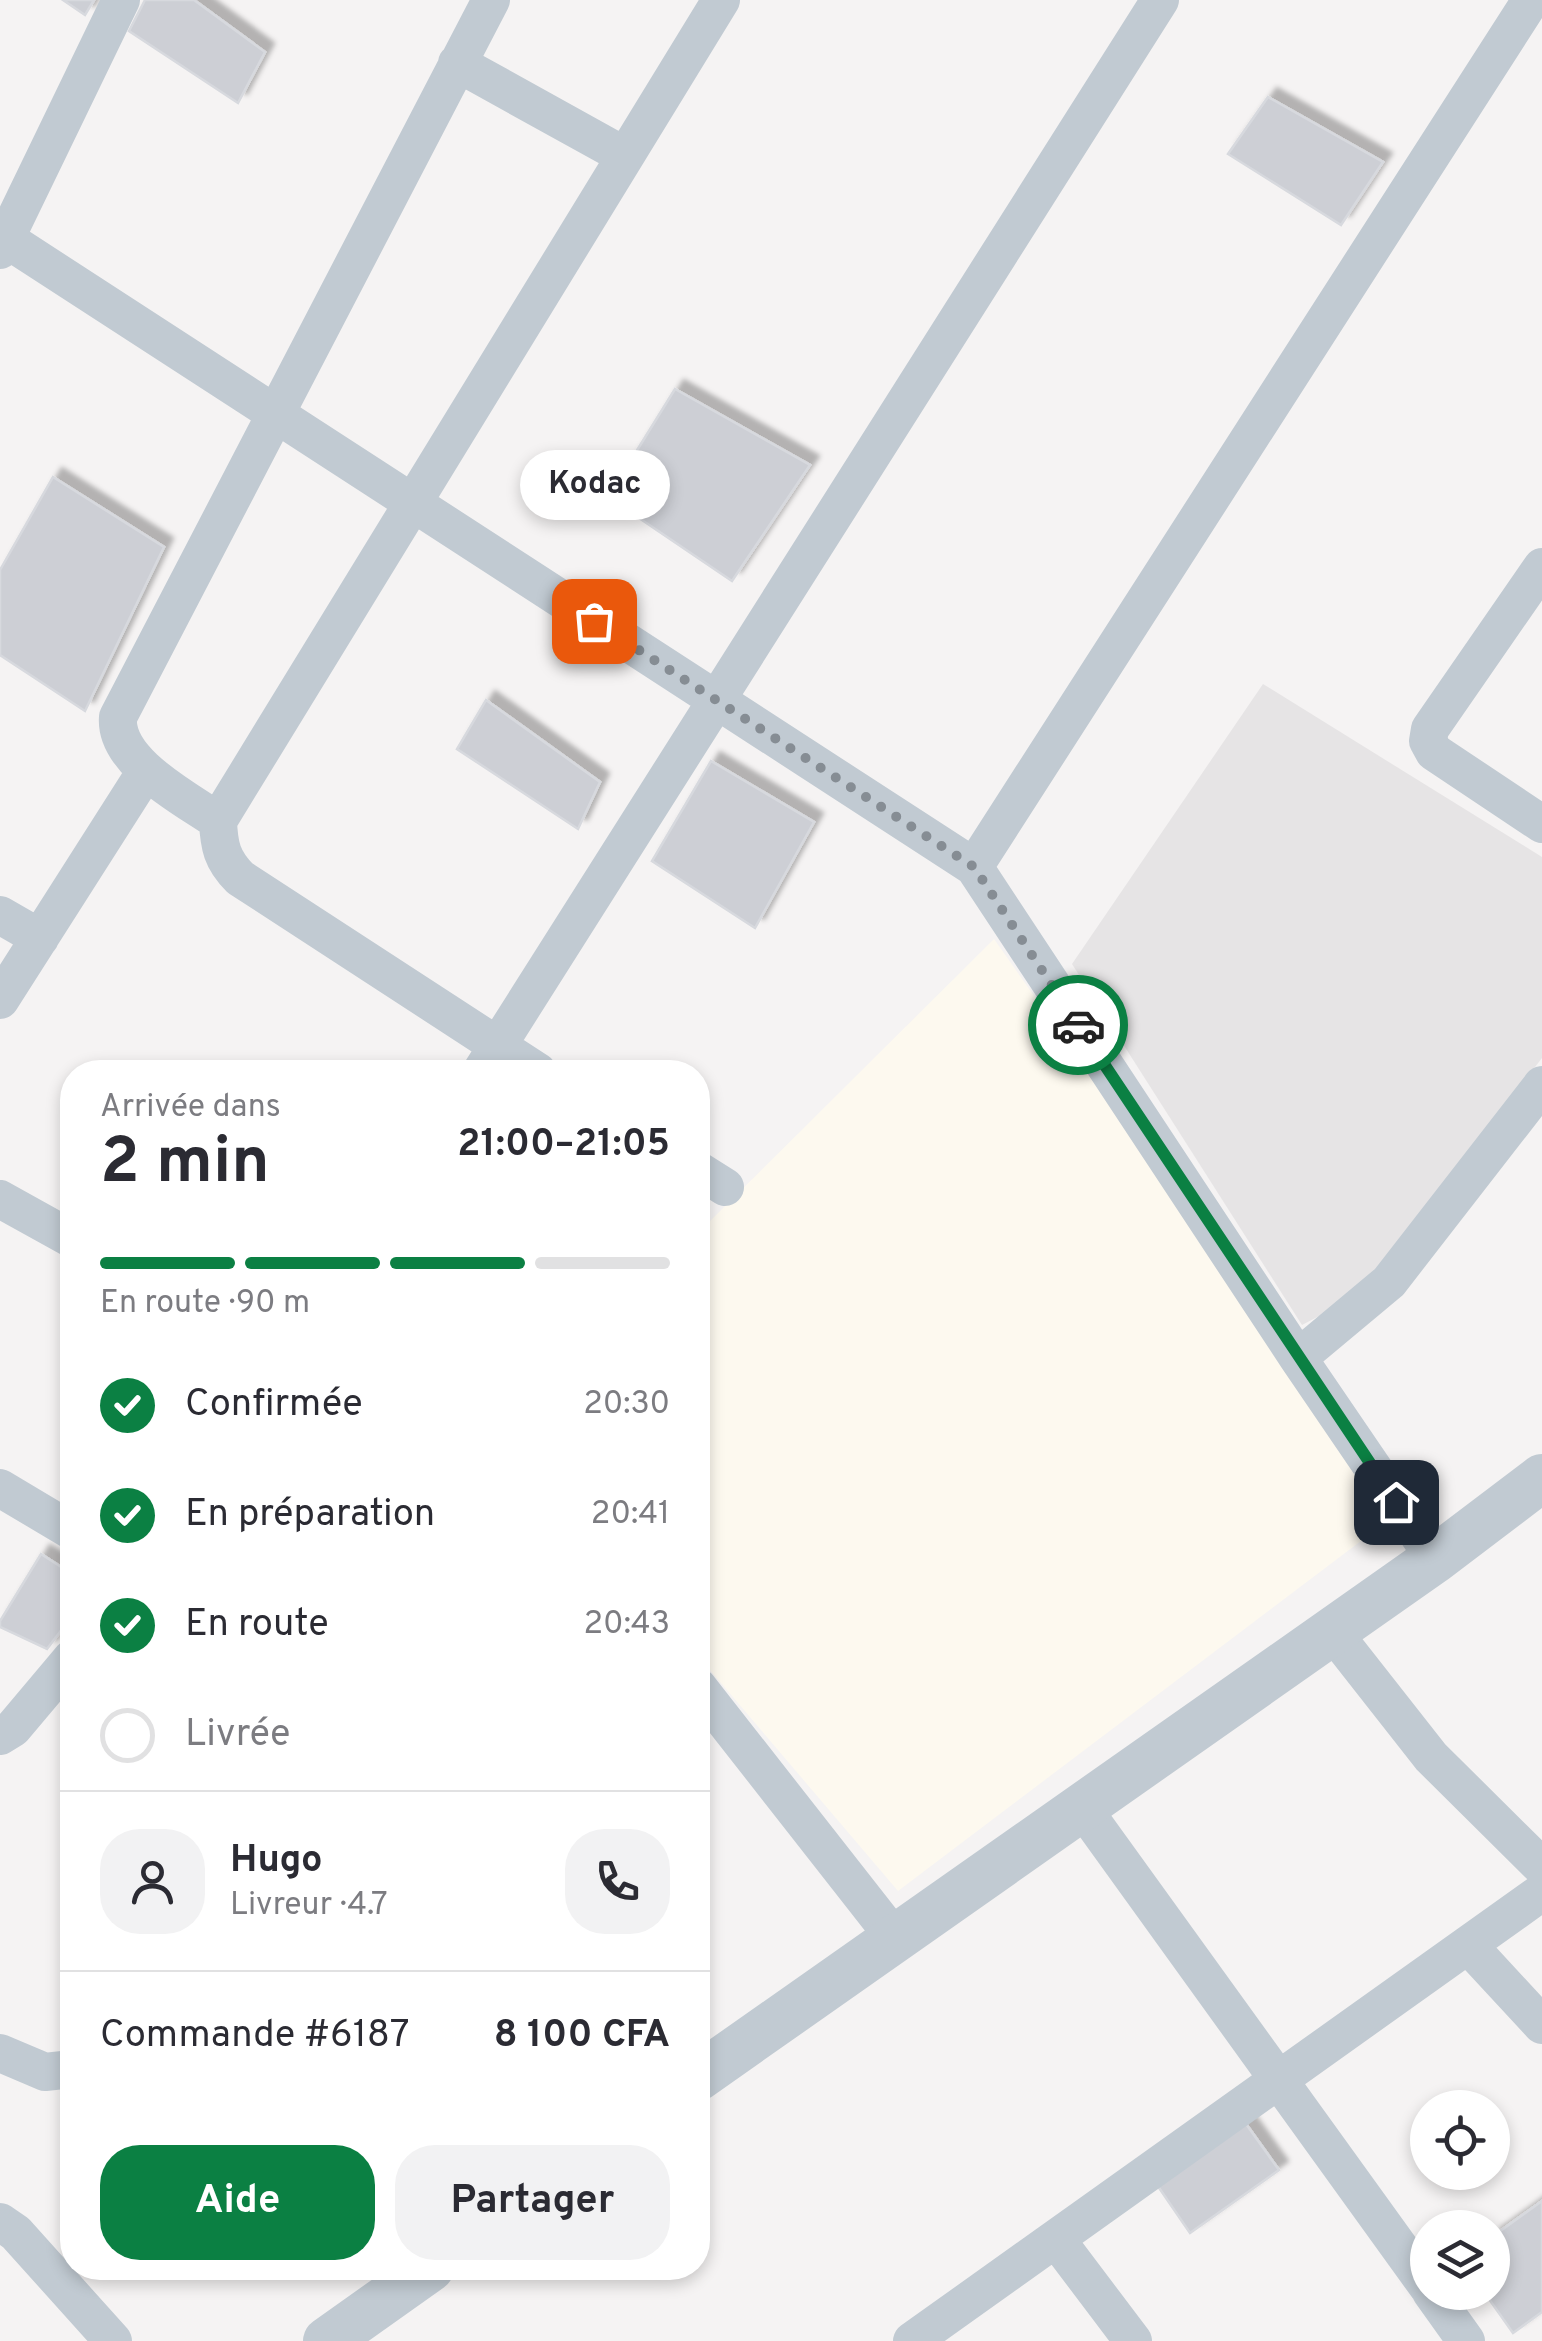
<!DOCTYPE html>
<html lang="fr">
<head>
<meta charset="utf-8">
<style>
  :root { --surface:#fff; --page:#f2f2f3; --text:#2b2b33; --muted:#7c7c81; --line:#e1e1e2; --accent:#0b8043 }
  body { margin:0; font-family:Overpass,sans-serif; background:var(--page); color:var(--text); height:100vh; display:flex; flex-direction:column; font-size:38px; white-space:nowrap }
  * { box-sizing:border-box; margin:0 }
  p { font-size:32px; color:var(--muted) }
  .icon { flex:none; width:55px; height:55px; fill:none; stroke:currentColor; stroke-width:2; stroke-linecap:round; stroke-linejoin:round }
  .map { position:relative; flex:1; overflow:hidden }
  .side { position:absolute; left:60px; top:1060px; width:650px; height:1220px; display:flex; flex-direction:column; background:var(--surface); border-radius:40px; box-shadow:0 5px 15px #0003 }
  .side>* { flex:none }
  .buttons { position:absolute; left:1410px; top:2090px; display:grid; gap:20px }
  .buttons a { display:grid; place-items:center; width:100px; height:100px; border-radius:50%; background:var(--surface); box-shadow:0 5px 15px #0003; font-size:50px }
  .pin { position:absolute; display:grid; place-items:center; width:85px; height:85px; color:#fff; margin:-42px; border-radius:20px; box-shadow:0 5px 15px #0006 }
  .courier { position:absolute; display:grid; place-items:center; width:100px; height:100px; margin:-50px; border:8px solid #0b8043; border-radius:50%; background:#fff; color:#222; box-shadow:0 2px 12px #0007 }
  .bubble { position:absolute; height:70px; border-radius:35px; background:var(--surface); box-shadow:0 5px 15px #0003; font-size:32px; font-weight:700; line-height:70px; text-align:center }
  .summary em { font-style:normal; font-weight:700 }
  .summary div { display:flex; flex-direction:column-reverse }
  .summary { display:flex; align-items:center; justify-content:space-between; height:170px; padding:0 40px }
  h1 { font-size:65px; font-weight:700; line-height:75px }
  .bar { display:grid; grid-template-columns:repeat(4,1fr); gap:15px 10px; align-content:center; height:120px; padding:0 40px }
  .bar i { height:12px; border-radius:8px; background:var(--line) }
  .bar .current { background:var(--accent) }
  .bar p { grid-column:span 4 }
  .line { display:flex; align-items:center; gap:25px; padding:0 40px; border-top:2px solid var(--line) }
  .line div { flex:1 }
  .round { display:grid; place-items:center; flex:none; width:105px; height:105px; border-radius:40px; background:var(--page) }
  ol { padding:0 40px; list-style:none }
  li { display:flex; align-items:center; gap:30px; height:110px }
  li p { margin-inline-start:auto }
  li .icon { padding:10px; border-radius:50%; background:var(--accent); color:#fff; stroke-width:4 }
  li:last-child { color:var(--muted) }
  li i { width:55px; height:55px; border:5px solid var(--line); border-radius:50% }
  .action { display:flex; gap:20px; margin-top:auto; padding:20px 40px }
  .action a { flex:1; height:115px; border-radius:40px; background:var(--accent); color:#fff; font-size:40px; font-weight:700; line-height:115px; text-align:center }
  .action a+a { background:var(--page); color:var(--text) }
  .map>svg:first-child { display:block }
  .commercial { fill:#fdf9ef }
  .education { fill:#e6e4e5 }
  .building { fill:#cdcfd5; stroke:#d7d9de; stroke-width:2.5; filter:url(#shadow) }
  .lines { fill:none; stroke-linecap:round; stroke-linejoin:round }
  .minor { stroke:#c1cad2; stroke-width:38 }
  .tertiary { stroke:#c1cad2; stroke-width:48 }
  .done { stroke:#868d94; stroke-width:10; stroke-dasharray:0 18 }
  .route { stroke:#0b8043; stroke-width:12 }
</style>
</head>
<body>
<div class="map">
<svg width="1542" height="2341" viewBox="0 0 1542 2341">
  <defs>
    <filter id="shadow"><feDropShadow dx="9" dy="-9" stdDeviation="2.5" flood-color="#0004"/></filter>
  </defs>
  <rect width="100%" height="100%" fill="#f5f3f3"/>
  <path class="commercial" d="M 994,939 L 1398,1513 L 898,1891 L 698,1656 L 698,1233 Z"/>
  <path class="education" d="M 1263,684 L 1542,857 L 1542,1058 L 1359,1295 L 1302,1325 L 1072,964 Z"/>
  <path class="building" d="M 63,0 L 94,0 L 85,15 Z
    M 145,0 L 194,0 L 265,52 L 238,103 L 129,31 Z
    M 1268,97 L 1383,162 L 1341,225 L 1228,154 Z
    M 675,389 L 810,465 L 732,581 L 608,497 Z
    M 53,477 L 164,547 L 85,711 L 0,655 L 0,570 Z
    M 486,700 L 600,782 L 578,829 L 457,749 Z
    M 711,761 L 814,822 L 755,928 L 652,861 Z
    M 41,1554 L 72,1574 L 72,1616 L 47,1649 L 0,1627 L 0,1621 Z
    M 1241,2117 L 1279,2170 L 1190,2233 L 1153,2179 Z
    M 1542,2201 L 1542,2312 L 1513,2333 L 1484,2292 L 1492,2292 L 1492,2237 Z"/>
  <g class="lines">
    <path class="minor" d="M 491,0 L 118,717 C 114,762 185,798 218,821 C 219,846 222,860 240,878 L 538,1072
      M 457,63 L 625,156
      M 0,235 L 974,867 L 1298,1358 L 1435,1559
      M 0,250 L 121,0
      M 1542,567 L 1430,729 L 1428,741 L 1434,752 L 1542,824
      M 218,821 L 721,0
      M 974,867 L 1531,0
      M 0,915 L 40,938
      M 0,1000 L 146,771
      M 481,1072 L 1160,0
      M 698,1170 L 725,1187
      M 0,1199 L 72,1239
      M 1298,1358 L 1389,1282 L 1542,1085
      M 0,1488 L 72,1531
      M 1332,1631 L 1431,1757 L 1542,1867
      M 698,1687 L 894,1937
      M 0,1736 L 13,1728 L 72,1658
      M 1081,1806 L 1428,2287
      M 1468,1945 L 1542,2025
      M 0,2053 L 45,2072 L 72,2069
      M 0,2222 L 16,2233 L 113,2341
      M 1056,2239 L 1133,2341
      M 1431,2292 L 1466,2341
      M 912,2341 L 1542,1892"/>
    <path class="tertiary" d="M 698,2077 L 1435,1559 L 1542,1478
      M 327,2341 L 430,2268"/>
  </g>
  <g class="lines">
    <path class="done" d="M 594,621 L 974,867 L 1078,1025"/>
    <path class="route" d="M 1078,1025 L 1396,1502"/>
  </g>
</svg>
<div class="buttons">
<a><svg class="icon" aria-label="locate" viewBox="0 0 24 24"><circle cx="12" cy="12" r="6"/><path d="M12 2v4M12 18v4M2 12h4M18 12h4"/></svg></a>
<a><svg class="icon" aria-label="layers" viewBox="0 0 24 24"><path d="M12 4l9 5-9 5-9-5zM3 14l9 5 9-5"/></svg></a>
</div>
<div class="pin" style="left:594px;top:621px;background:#ea580c"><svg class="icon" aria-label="bag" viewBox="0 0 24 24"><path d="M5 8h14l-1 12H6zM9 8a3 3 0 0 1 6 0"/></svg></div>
<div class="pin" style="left:1396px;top:1502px;background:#1f2937"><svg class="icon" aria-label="home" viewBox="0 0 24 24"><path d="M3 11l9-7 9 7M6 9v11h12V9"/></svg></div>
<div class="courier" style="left:1078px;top:1025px"><svg class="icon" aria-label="car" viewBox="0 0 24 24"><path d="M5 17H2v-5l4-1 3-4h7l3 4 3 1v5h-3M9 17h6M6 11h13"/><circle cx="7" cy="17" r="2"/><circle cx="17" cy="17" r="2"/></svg></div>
<div class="bubble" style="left:520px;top:450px;width:150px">Kodac</div>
<section class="side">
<div class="summary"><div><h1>2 min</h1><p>Arrivée dans</p></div><em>21:00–21:05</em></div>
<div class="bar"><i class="current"></i><i class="current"></i><i class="current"></i><i></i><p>En route · 90 m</p></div>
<ol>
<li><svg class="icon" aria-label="check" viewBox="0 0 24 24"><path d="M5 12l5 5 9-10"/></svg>Confirmée<p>20:30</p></li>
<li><svg class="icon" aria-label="check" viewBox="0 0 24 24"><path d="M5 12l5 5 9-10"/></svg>En préparation<p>20:41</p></li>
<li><svg class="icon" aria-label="check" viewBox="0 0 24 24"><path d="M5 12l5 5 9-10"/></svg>En route<p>20:43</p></li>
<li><i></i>Livrée</li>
</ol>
<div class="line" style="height:180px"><a class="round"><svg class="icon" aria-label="person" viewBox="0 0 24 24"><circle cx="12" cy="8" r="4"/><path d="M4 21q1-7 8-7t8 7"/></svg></a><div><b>Hugo</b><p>Livreur · 4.7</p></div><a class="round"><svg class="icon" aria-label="phone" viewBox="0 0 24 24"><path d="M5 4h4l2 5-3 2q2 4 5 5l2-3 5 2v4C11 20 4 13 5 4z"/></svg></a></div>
<div class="line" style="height:130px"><div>Commande #6187</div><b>8 100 CFA</b></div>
<div class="action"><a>Aide</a><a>Partager</a></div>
</section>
</div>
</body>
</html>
